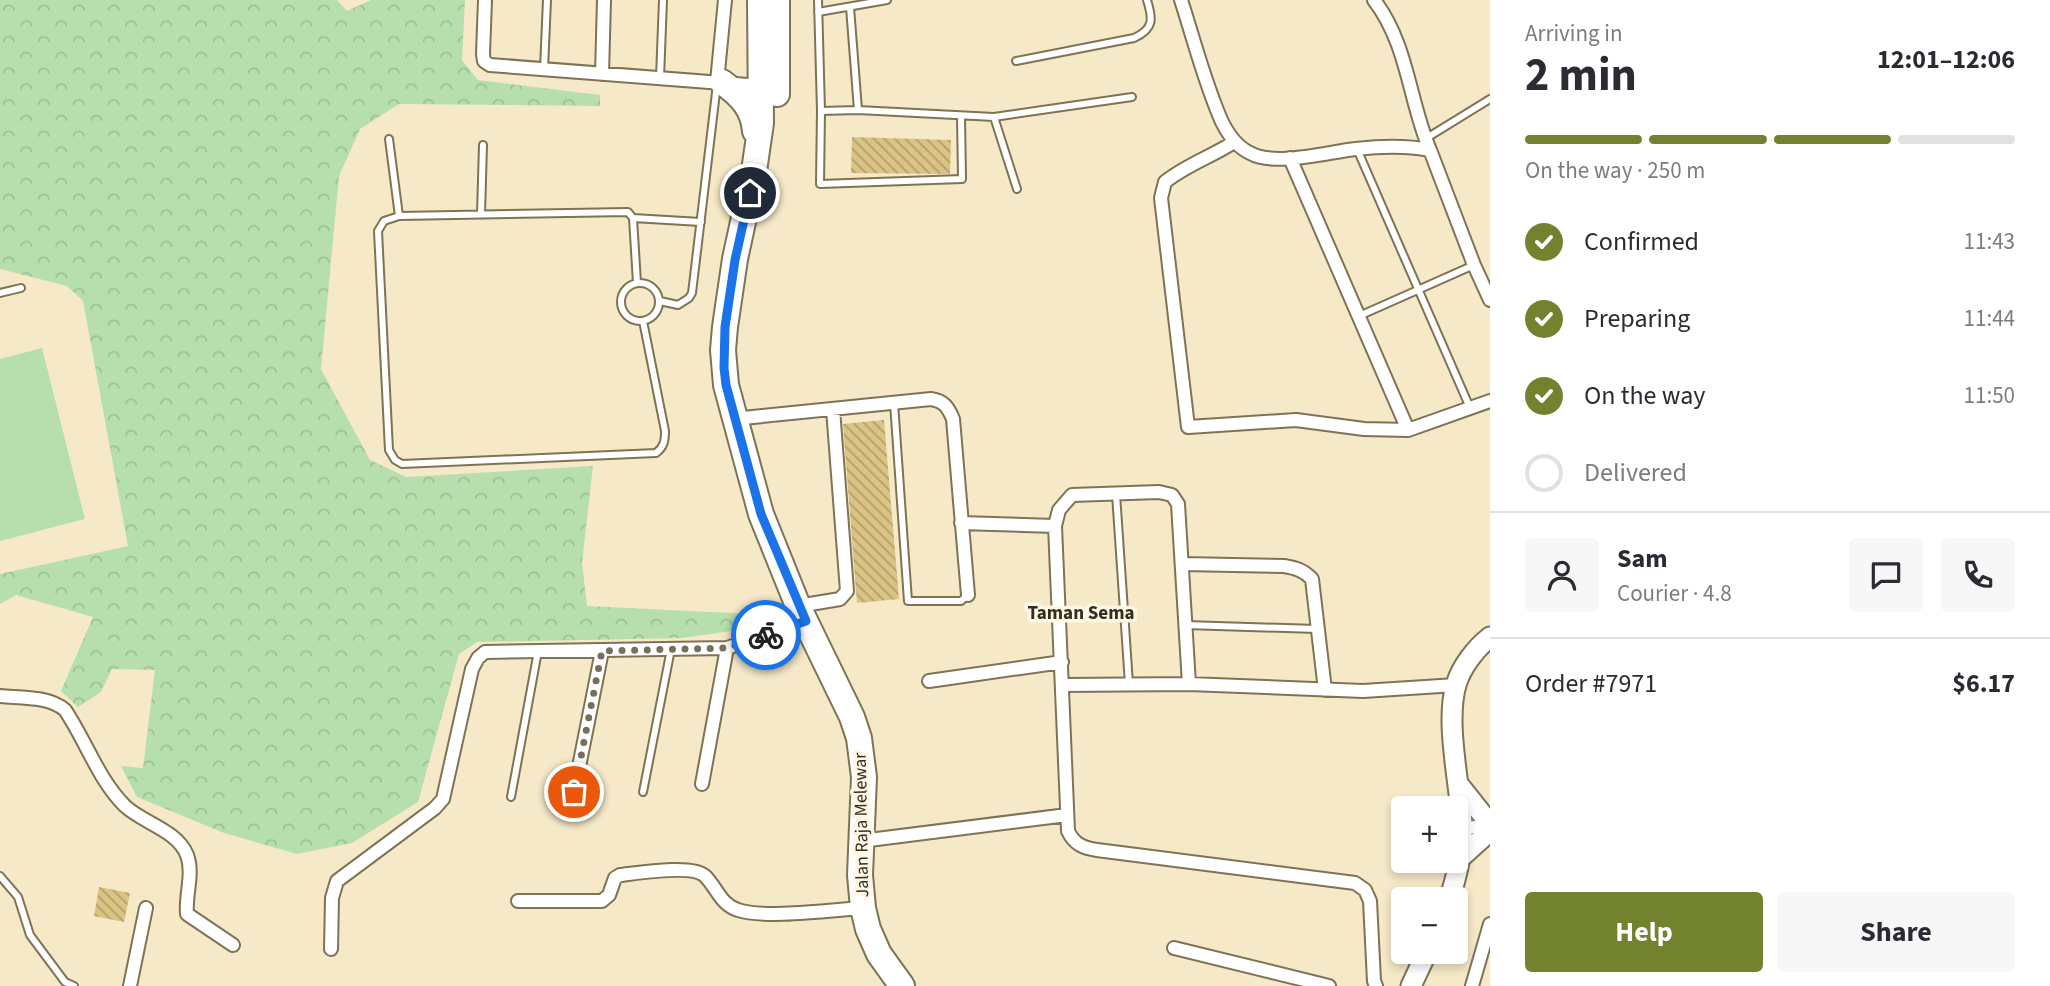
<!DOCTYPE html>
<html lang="en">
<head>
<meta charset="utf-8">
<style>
  :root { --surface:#fff; --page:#f7f7f7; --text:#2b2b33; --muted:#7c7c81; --line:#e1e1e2; --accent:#73822f }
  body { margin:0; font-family:"Source Sans 3",sans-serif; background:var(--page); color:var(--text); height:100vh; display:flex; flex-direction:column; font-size:26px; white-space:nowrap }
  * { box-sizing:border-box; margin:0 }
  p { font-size:23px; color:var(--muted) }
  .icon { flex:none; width:38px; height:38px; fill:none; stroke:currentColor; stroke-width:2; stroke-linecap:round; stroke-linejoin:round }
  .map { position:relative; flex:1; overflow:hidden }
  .drawer { display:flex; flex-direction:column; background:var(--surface); width:560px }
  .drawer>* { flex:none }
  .controls { position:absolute; left:1391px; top:796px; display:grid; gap:14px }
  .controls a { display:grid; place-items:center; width:77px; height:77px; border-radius:7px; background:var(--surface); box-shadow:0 4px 10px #0003; font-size:35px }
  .pin { position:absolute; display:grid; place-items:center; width:60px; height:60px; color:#fff; margin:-30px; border:4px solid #fff; border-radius:50%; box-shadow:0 2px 7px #0007 }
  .courier { position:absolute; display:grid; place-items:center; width:70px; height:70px; margin:-35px; border:5px solid #1a73e8; border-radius:50%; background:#fff; color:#222; box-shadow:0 2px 9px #0007 }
  .head em { font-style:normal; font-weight:700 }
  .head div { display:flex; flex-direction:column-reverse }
  .head { display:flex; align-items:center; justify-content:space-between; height:119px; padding:0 35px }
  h1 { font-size:46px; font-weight:700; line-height:52px }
  .bar { display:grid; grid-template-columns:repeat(4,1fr); gap:10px 7px; align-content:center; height:84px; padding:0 35px }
  .bar i { height:9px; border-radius:5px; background:var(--line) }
  .bar .selected { background:var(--accent) }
  .bar p { grid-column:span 4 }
  .line { display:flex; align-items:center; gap:18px; padding:0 35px; border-top:2px solid var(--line) }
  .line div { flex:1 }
  .round { display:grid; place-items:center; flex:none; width:74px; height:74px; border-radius:7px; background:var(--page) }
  ol { padding:0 35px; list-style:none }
  li { display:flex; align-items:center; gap:21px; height:77px }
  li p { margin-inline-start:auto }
  li .icon { padding:7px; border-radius:50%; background:var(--accent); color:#fff; stroke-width:4 }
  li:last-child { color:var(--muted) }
  li i { width:38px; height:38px; border:4px solid var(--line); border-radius:50% }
  .primary-button { display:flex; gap:14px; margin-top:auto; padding:14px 35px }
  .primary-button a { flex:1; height:80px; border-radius:7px; background:var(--accent); color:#fff; font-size:28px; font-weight:700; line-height:80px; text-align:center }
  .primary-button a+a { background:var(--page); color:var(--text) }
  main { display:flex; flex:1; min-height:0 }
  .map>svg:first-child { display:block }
  .green { fill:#b6dfad }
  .forest { fill:url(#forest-crowns) }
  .building { fill:url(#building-back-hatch) }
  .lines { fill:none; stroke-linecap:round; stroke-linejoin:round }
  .lane-casing { stroke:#7f7355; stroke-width:10 }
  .street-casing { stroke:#7f7355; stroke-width:16 }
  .secondary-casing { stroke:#7f7355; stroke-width:23 }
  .highway-casing { stroke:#7f7355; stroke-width:28 }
  .lane { stroke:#fff; stroke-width:6 }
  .street { stroke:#fff; stroke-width:12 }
  .secondary { stroke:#fff; stroke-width:19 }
  .highway { stroke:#fff; stroke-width:24 }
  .done { stroke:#776f5c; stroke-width:7; stroke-dasharray:0 12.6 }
  .route { stroke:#1a73e8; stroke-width:9 }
  .labels { text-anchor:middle; stroke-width:7; stroke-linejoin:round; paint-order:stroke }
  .street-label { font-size:18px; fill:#332e22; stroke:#fef7e3 }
  .neighbourhood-label { font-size:19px; font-weight:bold; fill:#332e22; stroke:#fef7e3 }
</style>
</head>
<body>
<main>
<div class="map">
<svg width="1490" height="986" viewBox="0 0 1490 986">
  <defs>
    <pattern id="forest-crowns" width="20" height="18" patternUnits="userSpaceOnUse" patternTransform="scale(1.75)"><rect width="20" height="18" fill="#b6dfad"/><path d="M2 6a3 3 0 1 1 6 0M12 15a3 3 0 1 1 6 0" fill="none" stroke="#9dc095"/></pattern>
    <pattern id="building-back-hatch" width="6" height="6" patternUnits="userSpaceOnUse" patternTransform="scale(1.75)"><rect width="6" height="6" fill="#dac383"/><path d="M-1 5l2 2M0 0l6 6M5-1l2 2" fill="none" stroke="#b19f6b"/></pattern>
  </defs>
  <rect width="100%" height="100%" fill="#f6e9c8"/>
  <path class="green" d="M 42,348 L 85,519 L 0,541 L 0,359 Z"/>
  <path class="forest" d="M 0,0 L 337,0 L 347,11 L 371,0 L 465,0 L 462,60 L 478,80 L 600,95 L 600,106 L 399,104 L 360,129 L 339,176 L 321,369 L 370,460 L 406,477 L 593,466 L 582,563 L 587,606 L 751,614 L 753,628 L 682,638 L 477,642 L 459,654 L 418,802 L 352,843 L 297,854 L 224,833 L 137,797 L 121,766 L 143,768 L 155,670 L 112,669 L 101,692 L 78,707 L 61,691 L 93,617 L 16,595 L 0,604 L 0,574 L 128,546 L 83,301 L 67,286 L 0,269 Z"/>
  <path class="building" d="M 852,137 L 951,140 L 950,174 L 851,173 Z
    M 884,420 L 899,599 L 857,603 L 843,424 Z
    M 99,887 L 130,893 L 124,922 L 94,916 Z"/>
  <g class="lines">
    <defs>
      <path id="lane" d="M 818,0 L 821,111 L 820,184 L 962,179 L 961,116
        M 850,7 L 858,110
        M 818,12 L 887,0
        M 1016,61 L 1134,38 C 1154,29 1153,19 1147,0
        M 544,69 L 547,0
        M 660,78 L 663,0
        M 821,111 L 858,110 L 994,117 L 1132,97
        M 994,117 L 1017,189
        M 389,139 L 399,216
        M 1425,139 L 1490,99
        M 1357,149 L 1471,410
        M 481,214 L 483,145
        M 633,218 L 701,222
        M621 302a19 19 0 1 1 38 0a19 19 0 1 1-38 0Z
        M 637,283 L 633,218 L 628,212 L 399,216 L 384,221 L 378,231 L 389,450 L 395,460 L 402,464 L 656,453 C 664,447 665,441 665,431 L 643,321
        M 0,293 L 21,288
        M 660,301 L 678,305 L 689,298 L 692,293 L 717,84
        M 1359,316 L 1474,265
        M 894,403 L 908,601 L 961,601 L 968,595
        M 1116,494 L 1129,684
        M 1185,625 L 1317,629
        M 643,792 L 671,649
        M 511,797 L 538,651
        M 0,876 L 18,897 L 30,935 L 65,982 L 74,986"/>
      <path id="street" d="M 485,0 L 483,54 L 484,61 L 490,65 L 761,86
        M 1181,0 C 1194,40 1205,84 1222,122 C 1228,134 1237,147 1250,153 C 1275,167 1327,152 1356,149 C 1381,146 1405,145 1430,150 L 1474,265 L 1490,300
        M 1374,0 C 1408,44 1409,101 1430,150
        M 602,74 L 604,0
        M 717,82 L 725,0
        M 1234,142 C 1211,157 1186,165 1165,182 L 1161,198 L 1188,427 L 1296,420 L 1364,429 L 1408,430
        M 1290,158 L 1408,430 L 1490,401
        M 733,419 L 931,399 C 944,401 948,407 953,419 L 968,595
        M 961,523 L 1055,526
        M 1182,564 L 1284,566 C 1296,568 1303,570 1312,579 L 1325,690
        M 798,606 L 840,599 L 847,591 L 833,409
        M 929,681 L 1062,662
        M 1189,684 L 1178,504 L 1172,495 L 1159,492 L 1072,495 L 1059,510 L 1055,526 L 1068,831 C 1074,844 1083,848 1097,850 L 1355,883 L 1365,890 L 1370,901 L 1374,981 L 1376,986
        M 1063,685 L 1189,684 L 1363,691 L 1456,685
        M 0,696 C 21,698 49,696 65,710 C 86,741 98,779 125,806 C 143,823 177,830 187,855 C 194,874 185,895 187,914 L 233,945
        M 702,784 L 727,648
        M 574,792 L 602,651
        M 1462,828 L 1490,826
        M 861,841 L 1067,815
        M 518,901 L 602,901 L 609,895 L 615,878 L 620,875 C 638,873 693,864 705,876 C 717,888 721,905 738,910 C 766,919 831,910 863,908
        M 1174,948 L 1329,986
        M 331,949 L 332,898 L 337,881 L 435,808 L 443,799 L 472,669 L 478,658 L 485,652 L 727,648 L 806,621
        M 130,986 L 146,908
        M 1472,986 L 1490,924"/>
      <path id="secondary" d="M 1459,785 L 1490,824
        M 1459,859 L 1490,831
        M 1449,900 C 1457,876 1463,850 1462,825 C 1460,783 1445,724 1456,685 C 1461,667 1476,648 1490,637
        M 1411,986 L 1427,952"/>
      <path id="highway" d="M 760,0 L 761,123 L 754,171 L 735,259 L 725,327 L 723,350 L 726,385 L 761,514 L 798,606 L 852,717 L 859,738 L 864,777 L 860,875 L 863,908 L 868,929 L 879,954 L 902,986
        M 777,0 L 777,94
        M 722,82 C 741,96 753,108 755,131"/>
    </defs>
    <use href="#lane" class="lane-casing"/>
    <use href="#street" class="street-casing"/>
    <use href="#secondary" class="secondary-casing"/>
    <use href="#highway" class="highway-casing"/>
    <use href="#lane" class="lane"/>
    <use href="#street" class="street"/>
    <use href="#secondary" class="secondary"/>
    <use href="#highway" class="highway"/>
  </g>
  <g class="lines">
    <path class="done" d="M 574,792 L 602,651 L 727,648 L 766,635"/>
    <path class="route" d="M 750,193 L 735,260 L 725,327 L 724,368 L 726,385 L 761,514 L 806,621 L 766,635"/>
  </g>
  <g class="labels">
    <g class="street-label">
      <text transform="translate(861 825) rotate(-91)" y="6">Jalan Raja Melewar</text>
    </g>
    <g class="neighbourhood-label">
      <text x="1081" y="619">Taman Sema</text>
    </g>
  </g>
</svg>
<div class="controls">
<a>+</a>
<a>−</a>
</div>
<div class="pin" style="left:574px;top:792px;background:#ea580c"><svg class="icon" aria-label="bag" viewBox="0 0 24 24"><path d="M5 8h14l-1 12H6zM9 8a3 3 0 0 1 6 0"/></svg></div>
<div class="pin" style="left:750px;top:193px;background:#1f2937"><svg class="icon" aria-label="home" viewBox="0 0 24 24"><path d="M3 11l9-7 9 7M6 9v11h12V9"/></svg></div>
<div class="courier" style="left:766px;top:635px"><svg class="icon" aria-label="bike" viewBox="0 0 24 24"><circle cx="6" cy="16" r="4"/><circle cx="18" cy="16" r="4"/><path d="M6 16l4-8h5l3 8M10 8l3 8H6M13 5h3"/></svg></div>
</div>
<section class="drawer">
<div class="head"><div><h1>2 min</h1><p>Arriving in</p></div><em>12:01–12:06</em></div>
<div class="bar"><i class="selected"></i><i class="selected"></i><i class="selected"></i><i></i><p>On the way · 250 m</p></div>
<ol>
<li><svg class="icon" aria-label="check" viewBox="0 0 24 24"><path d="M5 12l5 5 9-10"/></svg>Confirmed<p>11:43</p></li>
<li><svg class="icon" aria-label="check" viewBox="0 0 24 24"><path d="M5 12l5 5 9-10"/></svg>Preparing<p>11:44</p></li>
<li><svg class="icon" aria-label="check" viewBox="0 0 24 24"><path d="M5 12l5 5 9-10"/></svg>On the way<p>11:50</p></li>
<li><i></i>Delivered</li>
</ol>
<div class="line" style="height:126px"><a class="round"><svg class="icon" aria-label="person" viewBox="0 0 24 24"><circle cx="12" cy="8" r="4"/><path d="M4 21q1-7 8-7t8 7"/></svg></a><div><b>Sam</b><p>Courier · 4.8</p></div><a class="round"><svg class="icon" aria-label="chat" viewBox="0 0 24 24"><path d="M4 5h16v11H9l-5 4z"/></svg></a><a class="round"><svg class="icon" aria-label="phone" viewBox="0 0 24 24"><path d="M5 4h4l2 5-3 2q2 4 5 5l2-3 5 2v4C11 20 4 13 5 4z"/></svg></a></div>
<div class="line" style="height:91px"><div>Order #7971</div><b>$6.17</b></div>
<div class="primary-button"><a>Help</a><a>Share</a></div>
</section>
</main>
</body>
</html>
